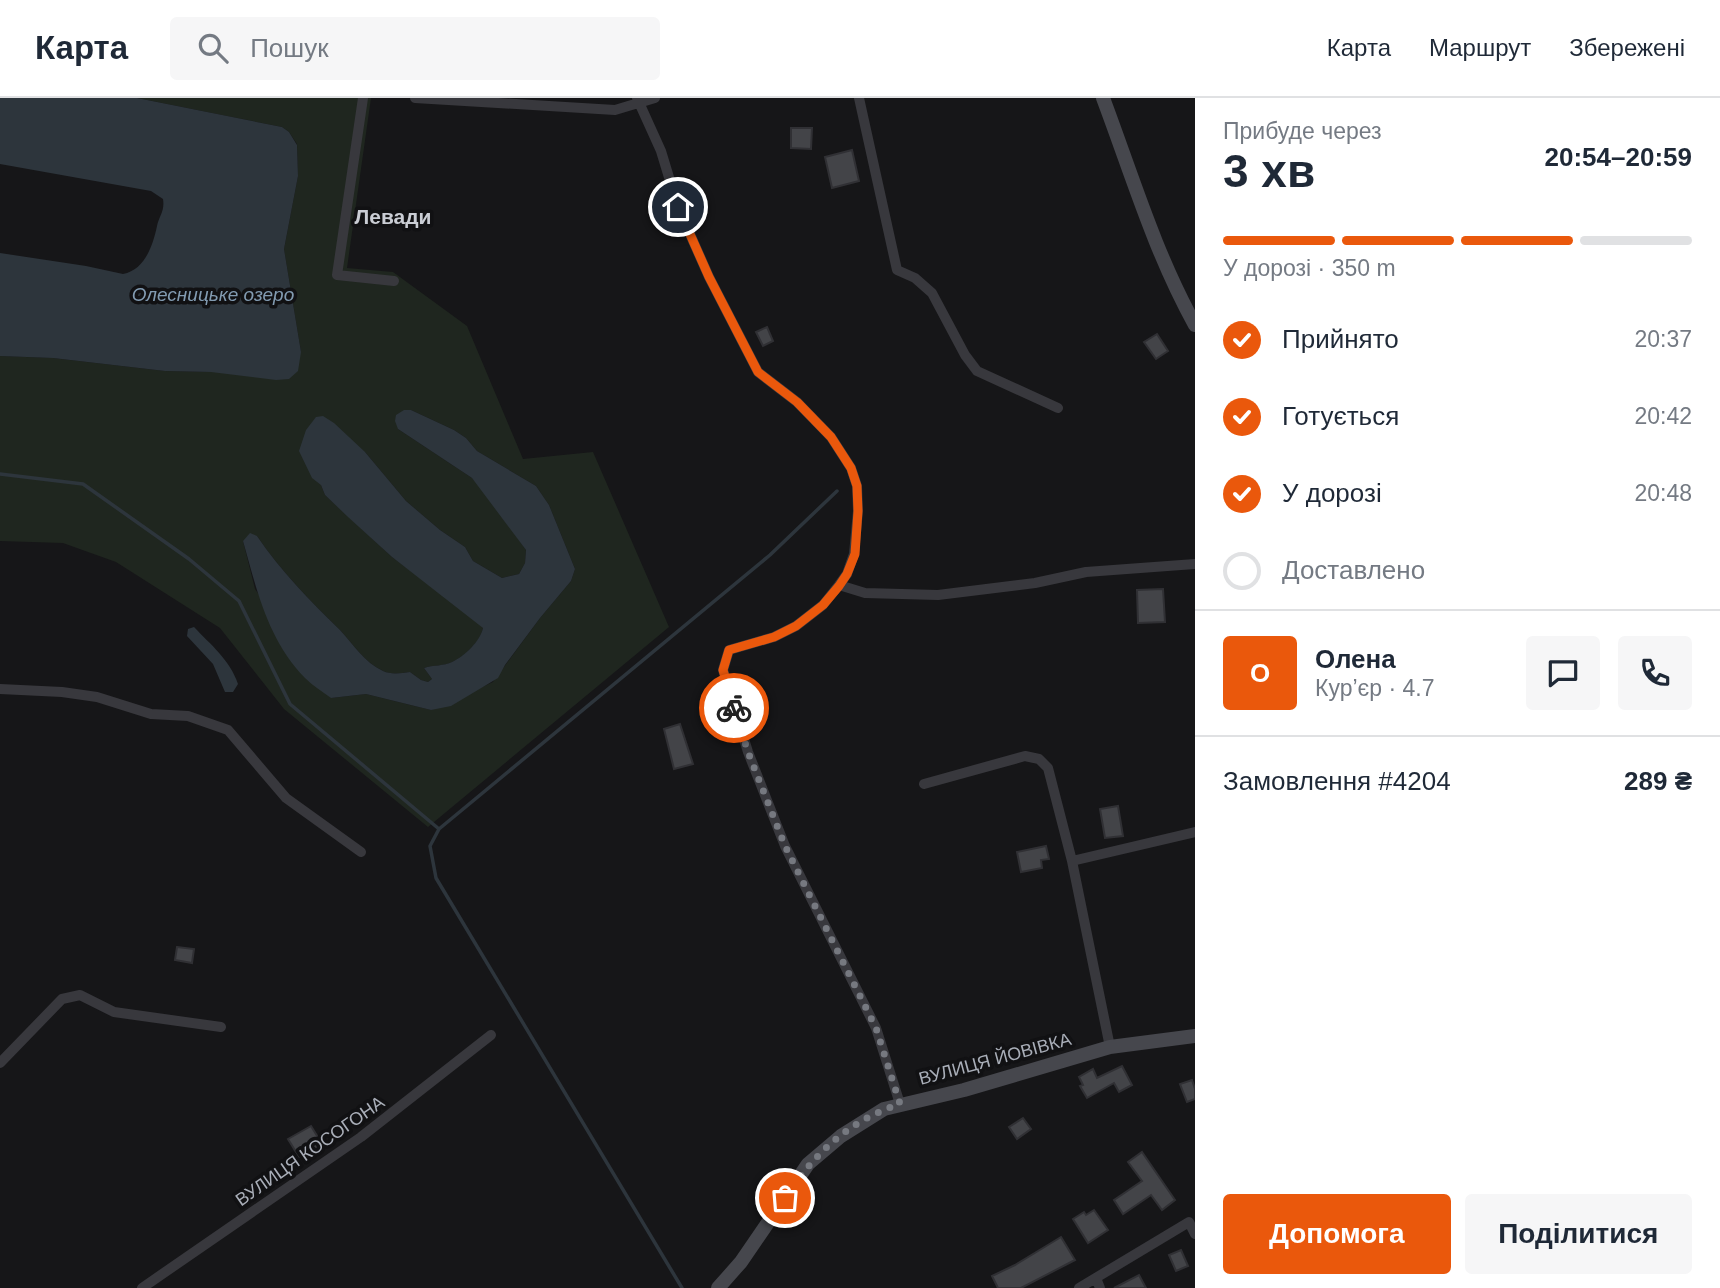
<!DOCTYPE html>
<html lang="uk">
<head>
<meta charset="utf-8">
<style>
  :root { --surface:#fff; --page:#f6f6f7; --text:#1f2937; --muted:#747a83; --line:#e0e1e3; --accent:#ea580c }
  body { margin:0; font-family:Arial,sans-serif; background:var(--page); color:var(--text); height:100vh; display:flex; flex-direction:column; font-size:26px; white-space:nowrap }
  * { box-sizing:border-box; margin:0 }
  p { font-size:23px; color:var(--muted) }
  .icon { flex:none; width:38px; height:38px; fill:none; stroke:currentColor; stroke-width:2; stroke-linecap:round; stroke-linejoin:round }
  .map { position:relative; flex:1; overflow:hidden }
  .drawer { display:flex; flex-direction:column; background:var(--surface); width:525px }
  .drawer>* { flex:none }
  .pin { position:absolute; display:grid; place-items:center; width:60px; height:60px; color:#fff; margin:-30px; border:4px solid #fff; border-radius:50%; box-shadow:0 2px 7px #0007 }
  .courier { position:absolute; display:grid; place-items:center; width:70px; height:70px; margin:-35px; border:5px solid #ea580c; border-radius:50%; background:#fff; color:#222; box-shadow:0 2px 9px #0007 }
  .headline em { font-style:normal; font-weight:700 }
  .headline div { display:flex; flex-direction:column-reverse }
  .headline { display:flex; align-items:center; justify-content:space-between; height:119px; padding:0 28px }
  h1 { font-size:46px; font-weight:700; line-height:52px }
  .bar { display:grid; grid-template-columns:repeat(4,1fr); gap:10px 7px; align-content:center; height:84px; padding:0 28px }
  .bar i { height:9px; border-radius:5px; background:var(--line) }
  .bar .selected { background:var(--accent) }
  .bar p { grid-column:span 4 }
  .line { display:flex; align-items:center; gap:18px; padding:0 28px; border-top:2px solid var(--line) }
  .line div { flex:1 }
  .round { display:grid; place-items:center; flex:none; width:74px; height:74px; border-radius:7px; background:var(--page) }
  ol { padding:0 28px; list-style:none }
  li { display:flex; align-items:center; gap:21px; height:77px }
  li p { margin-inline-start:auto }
  li .icon { padding:7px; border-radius:50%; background:var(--accent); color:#fff; stroke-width:4 }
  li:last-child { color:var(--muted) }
  li i { width:38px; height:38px; border:4px solid var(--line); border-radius:50% }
  .primary-button { display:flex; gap:14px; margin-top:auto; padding:14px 28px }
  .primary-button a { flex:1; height:80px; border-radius:7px; background:var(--accent); color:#fff; font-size:28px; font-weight:700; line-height:80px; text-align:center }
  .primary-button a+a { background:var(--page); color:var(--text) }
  header { display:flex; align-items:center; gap:42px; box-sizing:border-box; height:98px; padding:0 35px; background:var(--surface); border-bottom:2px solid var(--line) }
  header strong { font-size:33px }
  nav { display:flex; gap:38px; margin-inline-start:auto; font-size:24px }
  .search { width:490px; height:63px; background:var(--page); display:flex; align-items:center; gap:18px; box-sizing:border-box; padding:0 24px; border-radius:7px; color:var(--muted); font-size:26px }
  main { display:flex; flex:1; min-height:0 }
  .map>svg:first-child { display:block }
  .green { fill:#1f261f; fill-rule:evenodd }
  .water { fill:#2d353c }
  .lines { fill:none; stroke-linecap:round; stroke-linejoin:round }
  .stream { stroke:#2d353c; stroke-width:3.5 }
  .building { fill:#434448; stroke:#303034; stroke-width:2 }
  .street { stroke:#38383d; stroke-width:10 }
  .secondary { stroke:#46474d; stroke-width:14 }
  .done { stroke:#767980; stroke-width:7; stroke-dasharray:0 12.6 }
  .route { stroke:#ea580c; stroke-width:9 }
  .labels { text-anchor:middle; stroke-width:7; stroke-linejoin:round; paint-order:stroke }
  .street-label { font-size:18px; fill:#a9aeb8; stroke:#111113 }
  .water-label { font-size:19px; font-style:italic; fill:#829bb1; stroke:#111113 }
  .quarter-label { font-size:21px; font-weight:bold; fill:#cacdd4; stroke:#111113 }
</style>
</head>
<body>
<header>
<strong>Карта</strong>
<div class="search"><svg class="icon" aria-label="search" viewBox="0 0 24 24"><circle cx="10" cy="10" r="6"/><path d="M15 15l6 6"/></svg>Пошук</div>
<nav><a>Карта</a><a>Маршрут</a><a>Збережені</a></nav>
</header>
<main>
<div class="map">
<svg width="1195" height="1190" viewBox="0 0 1195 1190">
  <rect width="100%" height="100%" fill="#161618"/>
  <path class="green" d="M 137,0 L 371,0 L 347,170 L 393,174 L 467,228 L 523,361 L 593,354 L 669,529 L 428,729 L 284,611 L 220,530 L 116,464 L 63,445 L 0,443 L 0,258 L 53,260 L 165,273 L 211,274 L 301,254 L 284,151 L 298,78 L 297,46 L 289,34 L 282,29 ZM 411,312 L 454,332 L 466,340 L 477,353 L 536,388 L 549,407 L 575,471 L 571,483 L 540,520 L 493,584 L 431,612 L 366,596 L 331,600 L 255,491 L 243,443 L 257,438 C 281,473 310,503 340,532 C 354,547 364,564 383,573 C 392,577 401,575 410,574 L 421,582 L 428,584 L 432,581 L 424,570 C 433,567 445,568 452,564 C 465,558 480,544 483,530 L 477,523 L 392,459 L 325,397 L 321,387 L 365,354 L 406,403 L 440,432 L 465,449 L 473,463 L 502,480 L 519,476 L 525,465 L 526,452 L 484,392 L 472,380 L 398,331 Z"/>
  <path class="water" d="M 0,0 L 137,0 L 282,29 L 289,34 L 297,47 L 298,78 L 284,151 L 301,254 L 298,273 L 289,281 L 276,282 L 211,274 L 165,273 L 53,260 L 0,258 L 0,155 L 86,168 L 123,176 C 145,172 153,147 157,128 C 159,118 165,113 163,101 L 151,93 L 0,66 Z
    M 404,312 L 411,312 L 454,332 L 466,340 L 477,353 L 536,388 L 549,407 L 575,471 L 571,483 L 540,520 L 505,567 L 498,580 L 451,608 L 431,612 L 366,596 L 331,600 C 323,594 313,588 305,580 C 268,542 257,493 243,443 L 250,435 L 257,438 C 281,473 310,503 340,532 C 354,547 364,564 383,573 C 392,577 401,575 410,574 L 421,582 L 428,584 L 432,581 L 424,570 C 433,567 444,568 452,564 C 465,558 480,543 483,530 L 392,459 L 348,419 L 325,397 L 321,387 L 312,380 L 299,353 L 306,332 L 316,319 L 323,318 L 334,325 L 365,354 L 406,403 L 440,432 L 465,449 L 473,463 L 502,480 L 519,476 L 525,465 L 526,452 L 472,380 L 398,331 L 395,323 L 396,317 Z
    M 194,529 C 211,547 230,562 238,586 L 233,594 L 225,594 L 213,566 L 187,538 L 188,531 Z"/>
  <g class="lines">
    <path class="stream" d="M 0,376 L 83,386 L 189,461 L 239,503 L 290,606 L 439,731
      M 682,1190 L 436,780 L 430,748 L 439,731 L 770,457 L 837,393"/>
  </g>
  <path class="building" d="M 791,30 L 812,30 L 811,51 L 791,50 Z
    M 852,52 L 859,83 L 832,90 L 825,59 Z
    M 767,229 L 773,243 L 763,248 L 756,234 Z
    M 1157,236 L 1168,253 L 1156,261 L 1144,244 Z
    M 1163,491 L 1165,524 L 1138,525 L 1137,492 Z
    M 680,626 L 693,666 L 674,671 L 664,631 Z
    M 1118,708 L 1123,738 L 1105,740 L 1100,711 Z
    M 1046,748 L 1049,761 L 1041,762 L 1042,770 L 1021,774 L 1017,754 Z
    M 177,849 L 194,851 L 192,865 L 175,862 Z
    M 1122,968 L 1132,987 L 1119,994 L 1114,985 L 1087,1000 L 1080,988 L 1083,987 L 1079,979 L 1093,971 L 1097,980 Z
    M 1192,982 L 1195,991 L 1195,1001 L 1187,1004 L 1180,986 Z
    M 1023,1020 L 1031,1031 L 1017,1041 L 1009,1029 Z
    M 311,1028 L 322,1046 L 299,1059 L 288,1041 Z
    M 1142,1054 L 1175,1102 L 1162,1112 L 1151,1097 L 1123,1116 L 1114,1102 L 1142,1083 L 1128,1064 Z
    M 1094,1112 L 1108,1132 L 1088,1145 L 1073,1121 L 1084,1114 L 1086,1117 Z
    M 1061,1139 L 1075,1162 L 1021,1190 L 998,1190 L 992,1178 L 1015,1167 Z
    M 1181,1152 L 1188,1168 L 1176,1173 L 1169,1157 Z
    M 1139,1177 L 1146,1190 L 1114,1190 Z"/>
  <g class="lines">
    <path class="street" d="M 363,0 L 337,177 L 394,183
      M 415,0 L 615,12 L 655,0
      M 637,0 L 661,53 L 678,109 L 709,179 L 758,274 L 797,304 L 831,339 L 851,370 L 857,388 L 858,413 L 854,456 L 847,476 L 839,487 L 823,507 L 796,528 L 774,539 L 729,552 L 723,572 L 748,654 L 785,748 L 876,930 L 900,1006
      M 859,0 L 897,172 L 915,180 L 932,195 L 965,257 L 977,273 L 1058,310
      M 839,487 L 865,495 L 938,497 L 1035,485 L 1086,474 L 1195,466
      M 0,591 L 62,594 L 97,599 L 151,616 L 188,618 L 228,632 L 286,700 L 361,754
      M 924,686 L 1025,658 L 1039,661 L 1048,670 L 1072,763 L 1195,734
      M 1072,763 L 1110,949
      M 0,965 L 62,901 L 80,897 L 114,914 L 221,929
      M 1096,1180 L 1100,1190
      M 142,1190 L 361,1039 L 491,937
      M 1079,1190 L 1189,1124 L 1195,1136"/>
    <path class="secondary" d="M 1103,0 C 1132,77 1155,155 1195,227
      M 718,1190 L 741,1164 L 808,1066 L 841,1038 L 884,1011 L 964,992 L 1110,949 L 1195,938"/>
  </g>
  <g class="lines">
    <path class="done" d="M 734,610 L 748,654 L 785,748 L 876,930 L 900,1006 C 848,1023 815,1055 785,1100"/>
    <path class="route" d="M 678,109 L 709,179 L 758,274 L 797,304 L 831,339 L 851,370 L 857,388 L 858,413 L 855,456 L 847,476 L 839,488 L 823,507 L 796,528 L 774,539 L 729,552 L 723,572 L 734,610"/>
  </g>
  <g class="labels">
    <g class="street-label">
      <text transform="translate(995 961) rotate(-15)" y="6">ВУЛИЦЯ ЙОВІВКА</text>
      <text transform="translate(310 1053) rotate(-35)" y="6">ВУЛИЦЯ КОСОГОНА</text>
    </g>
    <g class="water-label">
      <text x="213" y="203">Олесницьке озеро</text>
    </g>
    <g class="quarter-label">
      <text x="393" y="126">Левади</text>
    </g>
  </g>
</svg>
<div class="pin" style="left:785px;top:1100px;background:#ea580c"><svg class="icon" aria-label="bag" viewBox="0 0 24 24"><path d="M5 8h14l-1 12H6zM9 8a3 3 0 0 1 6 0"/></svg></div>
<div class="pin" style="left:678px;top:109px;background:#1f2937"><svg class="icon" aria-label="home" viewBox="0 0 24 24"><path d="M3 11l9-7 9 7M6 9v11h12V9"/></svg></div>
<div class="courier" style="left:734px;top:610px"><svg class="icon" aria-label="bike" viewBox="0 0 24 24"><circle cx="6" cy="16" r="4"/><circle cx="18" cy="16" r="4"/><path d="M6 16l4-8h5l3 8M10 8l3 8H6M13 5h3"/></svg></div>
</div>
<section class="drawer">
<div class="headline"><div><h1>3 хв</h1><p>Прибуде через</p></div><em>20:54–20:59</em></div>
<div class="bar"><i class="selected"></i><i class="selected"></i><i class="selected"></i><i></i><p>У дорозі · 350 m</p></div>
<ol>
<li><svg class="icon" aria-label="check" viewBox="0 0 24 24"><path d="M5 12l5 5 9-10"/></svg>Прийнято<p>20:37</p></li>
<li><svg class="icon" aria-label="check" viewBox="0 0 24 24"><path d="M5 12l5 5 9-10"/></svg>Готується<p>20:42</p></li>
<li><svg class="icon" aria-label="check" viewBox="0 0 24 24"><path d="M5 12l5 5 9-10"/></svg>У дорозі<p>20:48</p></li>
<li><i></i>Доставлено</li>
</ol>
<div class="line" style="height:126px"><b class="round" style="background:var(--accent);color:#fff">О</b><div><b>Олена</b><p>Кур’єр · 4.7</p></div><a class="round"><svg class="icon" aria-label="chat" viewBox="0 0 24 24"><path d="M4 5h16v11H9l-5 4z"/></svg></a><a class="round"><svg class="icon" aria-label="phone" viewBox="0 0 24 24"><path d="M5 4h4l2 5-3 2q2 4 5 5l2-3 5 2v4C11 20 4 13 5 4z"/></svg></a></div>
<div class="line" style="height:91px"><div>Замовлення #4204</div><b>289 ₴</b></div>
<div class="primary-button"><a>Допомога</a><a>Поділитися</a></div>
</section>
</main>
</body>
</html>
